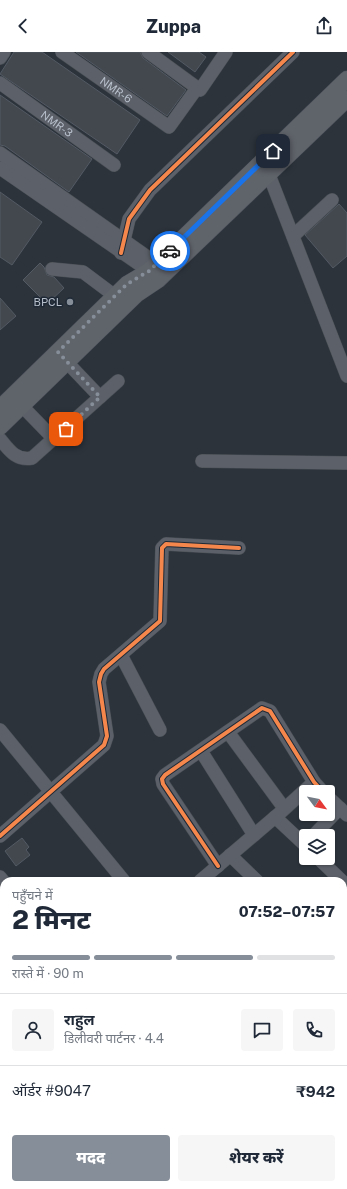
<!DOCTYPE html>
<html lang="hi">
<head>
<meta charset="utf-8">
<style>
  :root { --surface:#fff; --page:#f6f6f7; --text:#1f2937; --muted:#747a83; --line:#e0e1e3; --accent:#868e99 }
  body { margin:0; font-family:"Public Sans","Noto Sans Devanagari",sans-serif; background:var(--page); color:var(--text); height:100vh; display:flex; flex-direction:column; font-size:15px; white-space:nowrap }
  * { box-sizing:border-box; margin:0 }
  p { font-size:13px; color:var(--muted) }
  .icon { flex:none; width:22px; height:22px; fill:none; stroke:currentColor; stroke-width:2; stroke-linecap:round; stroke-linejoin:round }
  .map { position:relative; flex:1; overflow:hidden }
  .side { position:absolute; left:0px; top:825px; width:347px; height:312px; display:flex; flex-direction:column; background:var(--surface); border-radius:12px 12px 0 0; box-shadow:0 1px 3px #0004 }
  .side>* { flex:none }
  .needle { width:26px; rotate:122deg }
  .buttons { position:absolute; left:299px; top:733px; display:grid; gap:8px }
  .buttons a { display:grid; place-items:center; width:36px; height:36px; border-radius:4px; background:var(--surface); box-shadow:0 1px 3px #0004; font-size:20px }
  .pin { position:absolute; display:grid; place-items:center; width:34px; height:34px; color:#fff; margin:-17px; border-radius:8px; box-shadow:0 2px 6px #0006 }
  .courier { position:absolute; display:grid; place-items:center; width:40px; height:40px; margin:-20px; border:3px solid #1a73e8; border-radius:50%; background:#fff; color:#222; box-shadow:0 1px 5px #0007 }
  .head em { font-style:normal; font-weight:800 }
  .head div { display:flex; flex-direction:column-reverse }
  .head { display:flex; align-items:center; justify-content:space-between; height:68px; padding:0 12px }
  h1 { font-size:26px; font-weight:800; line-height:30px }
  .bar { display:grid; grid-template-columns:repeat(4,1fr); gap:6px 4px; align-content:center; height:48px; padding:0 12px }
  .bar i { height:5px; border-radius:3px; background:var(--line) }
  .bar .selected { background:var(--accent) }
  .bar p { grid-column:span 4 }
  .line { display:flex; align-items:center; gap:10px; padding:0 12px; border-top:1px solid var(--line) }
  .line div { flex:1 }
  .round { display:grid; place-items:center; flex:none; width:42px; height:42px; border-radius:4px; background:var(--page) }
  .button { display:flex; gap:8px; margin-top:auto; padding:8px 12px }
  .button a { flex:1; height:46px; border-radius:4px; background:var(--accent); color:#fff; font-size:16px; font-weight:800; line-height:46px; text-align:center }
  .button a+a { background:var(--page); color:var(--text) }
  header { display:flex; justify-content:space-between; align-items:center; height:52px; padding:0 12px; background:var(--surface); font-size:18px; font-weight:800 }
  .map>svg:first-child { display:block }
  .building { fill:#43484f; stroke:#545a63 }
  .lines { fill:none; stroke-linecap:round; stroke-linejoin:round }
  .minor-casing { stroke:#4a4f55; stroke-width:14 }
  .major-casing { stroke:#4a4f58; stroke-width:17 }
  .minor { stroke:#5c6169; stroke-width:13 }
  .major { stroke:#5f636a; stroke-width:16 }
  .cycleway-casing { stroke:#1f2936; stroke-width:6 }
  .cycleway { stroke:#f5874c; stroke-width:4 }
  .done { stroke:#868e99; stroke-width:4; stroke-dasharray:0 7.2 }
  .route { stroke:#1a73e8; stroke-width:5 }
  .poi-dot { fill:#868e99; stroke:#1f2936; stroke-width:1.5 }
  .labels { text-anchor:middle; stroke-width:3; stroke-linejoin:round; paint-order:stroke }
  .street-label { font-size:11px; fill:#b7bfcb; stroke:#1f2936 }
  .poi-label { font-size:11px; fill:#b7bfcb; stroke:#1f2936; text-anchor:end }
</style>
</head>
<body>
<header><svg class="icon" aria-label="back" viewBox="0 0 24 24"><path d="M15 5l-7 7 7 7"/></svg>Zuppa<svg class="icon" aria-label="share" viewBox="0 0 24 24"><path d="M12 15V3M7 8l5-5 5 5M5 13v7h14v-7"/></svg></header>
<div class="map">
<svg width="347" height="1137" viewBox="0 0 347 1137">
  <rect width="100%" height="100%" fill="#2c333b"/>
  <path class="building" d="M 14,0 L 42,0 L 140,68 L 117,102 L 0,22 Z
    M 76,0 L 140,0 L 143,6 L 186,38 L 167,64 Z
    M 168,0 L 199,0 L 206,5 L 195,20 Z
    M 0,43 L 92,107 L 69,140 L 5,94 L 0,93 Z
    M 0,140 L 42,170 L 12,213 L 0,205 Z
    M 339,152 L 347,161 L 347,204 L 333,216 L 305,183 Z
    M 40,211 L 44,215 L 47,223 L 54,225 L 64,236 L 47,252 L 23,228 Z
    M 0,246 L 16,264 L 0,278 Z
    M 22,786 L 29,795 L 26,798 L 30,803 L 16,814 L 5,799 Z"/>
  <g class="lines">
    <defs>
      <g id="minor">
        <path id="s1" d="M 62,0 L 169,75 L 197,36"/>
        <path d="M 148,0 L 200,38 L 226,0"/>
        <path d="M 0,6 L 4,0"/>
        <path id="s2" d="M 0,31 L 114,113"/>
        <path d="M 0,101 L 163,216"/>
        <path d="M 266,115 L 347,324"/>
        <path d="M 0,116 L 149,219 L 155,225"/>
        <path d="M 293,184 L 332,148"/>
        <path d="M 121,201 L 129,167 L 150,138 L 293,0"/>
        <path d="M 52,217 L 83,220 L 115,244"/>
        <path d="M 60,303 L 100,345"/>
        <path d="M 22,354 L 54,387"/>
        <path d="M 0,387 C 9,398 16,409 32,406 L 118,329"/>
        <path d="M 202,409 L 347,411"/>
        <path d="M 121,603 L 160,678"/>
        <path d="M 0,678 L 124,829"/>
        <path d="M 228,680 L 284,756"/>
        <path d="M 201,699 L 254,783"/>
        <path d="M 328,745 L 347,763"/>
        <path d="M 275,765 L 306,794"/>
        <path d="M 0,784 L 104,693 L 107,684 L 99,630 L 101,622 L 104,617 L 160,569 L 162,496 L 166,492 L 239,496"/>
        <path d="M 313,784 L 340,756"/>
        <path d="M 230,803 L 257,829"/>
        <path d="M 318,806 L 342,829"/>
        <path d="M 218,814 L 163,732 L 162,727 L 165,723 L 262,656 L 270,659 L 314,730 L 323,740"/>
        <path d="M 0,825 L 4,830"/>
        <path d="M 200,829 L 281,760 L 314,730"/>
        <path d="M 343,903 L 347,901"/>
        <path d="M 343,915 L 347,917"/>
        <path d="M 0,964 L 4,968"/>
        <path d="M 343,979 L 347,981"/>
        <path d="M 343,1030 L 347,1032"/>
        <path d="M 343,1073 L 347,1075"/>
        <path d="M 0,1108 L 4,1109"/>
        <path d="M 343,1131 L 347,1133"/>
        <path d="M 93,1133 L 108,1137"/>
        <path d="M 297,1137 L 297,1133"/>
      </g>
      <path id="major" d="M 0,356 L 127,232 L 149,219 L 347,27
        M 0,375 L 137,242 L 158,228 L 347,47"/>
    </defs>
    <use href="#minor" class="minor-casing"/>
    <use href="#major" class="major-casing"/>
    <use href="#minor" class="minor"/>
    <use href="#major" class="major"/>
    <defs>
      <path id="cycleway" d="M 121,201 L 129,167 L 150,138 L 293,0
        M 0,784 L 104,693 L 107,684 L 99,630 L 101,622 L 104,617 L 160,569 L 162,496 L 166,492 L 239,496
        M 218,814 L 163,732 L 162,727 L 165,723 L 262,656 L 270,659 L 314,730 L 323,740"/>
    </defs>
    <use href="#cycleway" class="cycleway-casing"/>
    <use href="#cycleway" class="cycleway"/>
  </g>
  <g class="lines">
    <path class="done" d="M 66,377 L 100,345 L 58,300 L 127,232 L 149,219 L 170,199"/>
    <path class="route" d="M 170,199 L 273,99"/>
  </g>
  <circle class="poi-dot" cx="70" cy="250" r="4"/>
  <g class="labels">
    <g class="street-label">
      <text dy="4" stroke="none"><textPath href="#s1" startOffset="66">NMR-6</textPath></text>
      <text dy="4" stroke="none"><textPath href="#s2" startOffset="70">NMR-3</textPath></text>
    </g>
    <g class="poi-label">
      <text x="62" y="254">BPCL</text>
    </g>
  </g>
</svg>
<div class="buttons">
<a><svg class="needle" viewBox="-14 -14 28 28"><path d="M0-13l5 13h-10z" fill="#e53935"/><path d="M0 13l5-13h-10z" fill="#747a83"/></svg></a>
<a><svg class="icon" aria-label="layers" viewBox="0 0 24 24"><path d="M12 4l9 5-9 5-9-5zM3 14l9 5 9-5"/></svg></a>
</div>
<div class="pin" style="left:66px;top:377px;background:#ea580c"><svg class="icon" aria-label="bag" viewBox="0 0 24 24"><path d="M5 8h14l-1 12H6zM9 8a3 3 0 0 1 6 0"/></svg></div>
<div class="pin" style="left:273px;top:99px;background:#1f2937"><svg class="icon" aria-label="home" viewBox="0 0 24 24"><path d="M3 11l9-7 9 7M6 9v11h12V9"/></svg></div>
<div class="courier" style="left:170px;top:199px"><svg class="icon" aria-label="car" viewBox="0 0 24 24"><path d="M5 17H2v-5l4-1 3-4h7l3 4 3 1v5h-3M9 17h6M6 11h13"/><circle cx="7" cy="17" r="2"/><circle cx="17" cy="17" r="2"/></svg></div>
<section class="side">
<div class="head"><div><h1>2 मिनट</h1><p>पहुँचने में</p></div><em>07:52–07:57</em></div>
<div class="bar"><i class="selected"></i><i class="selected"></i><i class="selected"></i><i></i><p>रास्ते में · 90 m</p></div>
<div class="line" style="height:72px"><a class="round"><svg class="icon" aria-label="person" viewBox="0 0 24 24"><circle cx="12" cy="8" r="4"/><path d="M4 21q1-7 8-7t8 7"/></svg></a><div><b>राहुल</b><p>डिलीवरी पार्टनर · 4.4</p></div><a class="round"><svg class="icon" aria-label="chat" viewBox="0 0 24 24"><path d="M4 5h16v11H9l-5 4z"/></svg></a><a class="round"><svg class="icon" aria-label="phone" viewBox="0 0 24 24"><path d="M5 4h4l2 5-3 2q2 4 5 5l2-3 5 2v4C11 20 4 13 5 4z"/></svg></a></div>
<div class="line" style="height:52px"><div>ऑर्डर #9047</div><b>₹942</b></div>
<div class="button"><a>मदद</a><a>शेयर करें</a></div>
</section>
</div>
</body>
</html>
